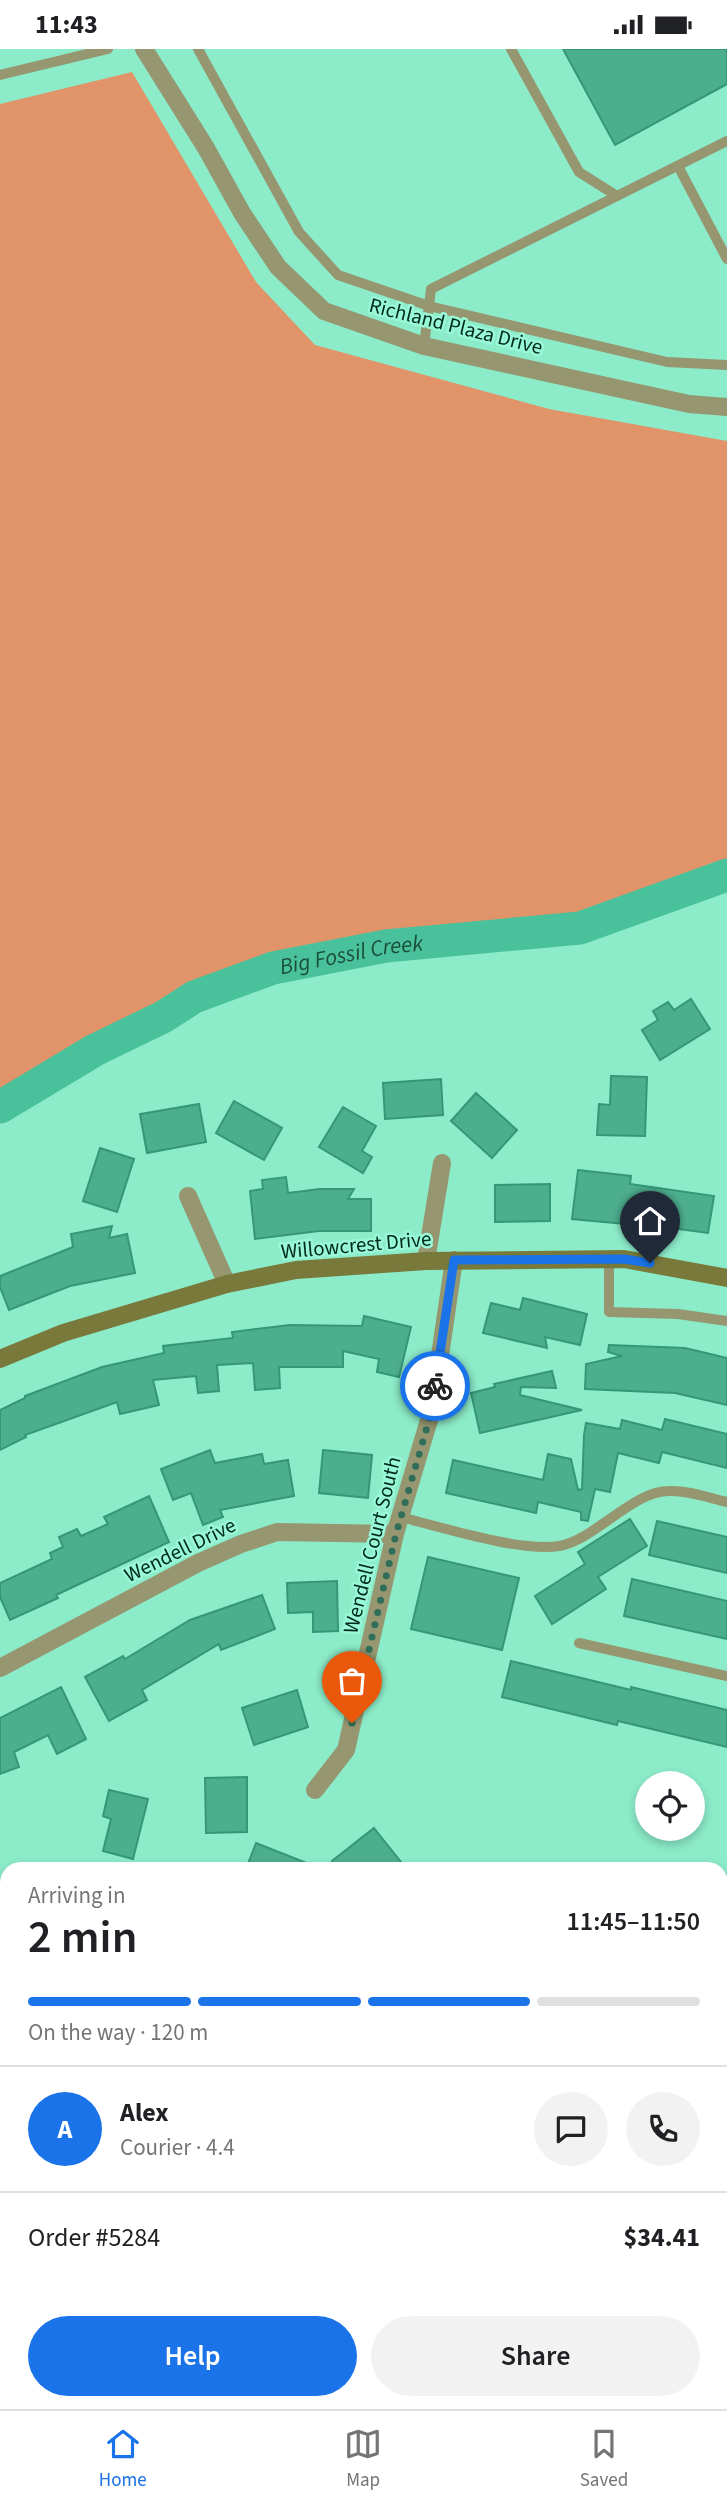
<!DOCTYPE html>
<html lang="en">
<head>
<meta charset="utf-8">
<style>
  :root { --surface:#fff; --page:#f2f2f2; --text:#202124; --muted:#757577; --line:#e0e0e0; --accent:#1a73e8 }
  body { margin:0; font-family:"Source Sans 3",sans-serif; background:var(--page); color:var(--text); height:100vh; display:flex; flex-direction:column; font-size:26px; white-space:nowrap }
  * { box-sizing:border-box; margin:0 }
  p { font-size:23px; color:var(--muted) }
  .icon { flex:none; width:38px; height:38px; fill:none; stroke:currentColor; stroke-width:2; stroke-linecap:round; stroke-linejoin:round }
  .map { position:relative; flex:1; overflow:hidden }
  .details { position:absolute; left:0px; top:1813px; width:728px; height:548px; display:flex; flex-direction:column; background:var(--surface); border-radius:21px 21px 0 0; box-shadow:0 4px 10px #0003 }
  .details>* { flex:none }
  .tools { position:absolute; left:635px; top:1722px; display:grid; gap:14px }
  .tools a { display:grid; place-items:center; width:70px; height:70px; border-radius:50%; background:var(--surface); box-shadow:0 4px 10px #0003; font-size:35px }
  .pin { position:absolute; display:grid; place-items:center; width:60px; height:60px; color:#fff; margin:-72px -30px; border-radius:50% 50% 50% 0; rotate:-45deg; box-shadow:0 0 7px #0007 }
  .pin .icon { rotate:45deg }
  .courier { position:absolute; display:grid; place-items:center; width:70px; height:70px; margin:-35px; border:5px solid #1a73e8; border-radius:50%; background:#fff; color:#222; box-shadow:0 2px 9px #0007 }
  .head em { font-style:normal; font-weight:600 }
  .head div { display:flex; flex-direction:column-reverse }
  .head { display:flex; align-items:center; justify-content:space-between; height:119px; padding:0 28px }
  h1 { font-size:46px; font-weight:600; line-height:52px }
  .bar { display:grid; grid-template-columns:repeat(4,1fr); gap:10px 7px; align-content:center; height:84px; padding:0 28px }
  .bar i { height:9px; border-radius:5px; background:var(--line) }
  .bar .on { background:var(--accent) }
  .bar p { grid-column:span 4 }
  .line { display:flex; align-items:center; gap:18px; padding:0 28px; border-top:2px solid var(--line) }
  .line div { flex:1 }
  .round { display:grid; place-items:center; flex:none; width:74px; height:74px; border-radius:37px; background:var(--page) }
  .cta { display:flex; gap:14px; margin-top:auto; padding:14px 28px }
  .cta a { flex:1; height:80px; border-radius:42px; background:var(--accent); color:#fff; font-size:28px; font-weight:600; line-height:80px; text-align:center }
  .cta a+a { background:var(--page); color:var(--text) }
  .status { display:flex; justify-content:space-between; align-items:center; height:49px; padding:0 35px; background:var(--surface); direction:ltr }
  .status svg { height:19px; fill:currentColor }
  .menu { display:flex; justify-content:space-around; align-items:center; height:98px; border-top:2px solid var(--line); background:var(--surface); font-size:19px; color:var(--muted) }
  .menu a { display:grid; justify-items:center; gap:4px }
  .menu .on { color:var(--accent) }
  .map>svg:first-child { display:block }
  .green { fill:#e1946a }
  .lines { fill:none; stroke-linecap:round; stroke-linejoin:round }
  .river { stroke:#49c29c; stroke-width:33 }
  .building { fill:#4dae8e; stroke:#339778; stroke-width:2 }
  .lane { stroke:#969770; stroke-width:10 }
  .street { stroke:#969770; stroke-width:18 }
  .secondary { stroke:#79793c; stroke-width:18 }
  .done { stroke:#316e5a; stroke-width:7; stroke-dasharray:0 12.6 }
  .route { stroke:#1a73e8; stroke-width:9 }
  .labels { text-anchor:middle; stroke-width:5; stroke-linejoin:round; paint-order:stroke }
  .street-label { font-size:21px; fill:#002a1e; stroke:#99f8d6 }
  .water-label { font-size:23px; font-style:italic; fill:#1c4e3e; stroke:#99f8d6 }
</style>
</head>
<body>
<div class="status"><b>11:43</b><svg viewBox="0 0 49 12"><path d="M0 12V9h3v3zM5 12V6h3v6zM10 12V3h3v9zM15 12V0h3v12zM26 1h20v11H26zM47 4h2v5h-2z"/></svg></div>
<div class="map">
<svg width="727" height="2360" viewBox="0 0 727 2360">
  <rect width="100%" height="100%" fill="#8cebc9"/>
  <path class="green" d="M 132,23 L 256,233 L 315,296 L 549,360 L 727,392 L 727,826 L 580,879 L 386,897 L 273,919 L 194,948 L 163,968 L 95,1001 L 0,1058 L 0,55 Z"/>
  <g class="lines">
    <path class="river" id="s1" d="M 0,1058 L 95,1001 L 163,968 L 194,948 L 273,919 L 386,897 L 580,879 L 727,826"/>
  </g>
  <path class="building" d="M 563,0 L 727,0 L 727,35 L 615,96 Z
    M 691,950 L 710,980 L 660,1011 L 642,981 L 658,971 L 653,962 L 668,953 L 674,961 Z
    M 611,1027 L 647,1028 L 645,1087 L 597,1086 L 599,1055 L 610,1056 Z
    M 441,1030 L 443,1066 L 385,1070 L 383,1034 Z
    M 476,1044 L 517,1081 L 492,1109 L 451,1072 Z
    M 234,1052 L 282,1079 L 264,1111 L 216,1084 Z
    M 199,1055 L 206,1093 L 147,1104 L 140,1065 Z
    M 343,1058 L 376,1077 L 362,1102 L 372,1108 L 363,1124 L 319,1098 Z
    M 100,1099 L 134,1110 L 117,1163 L 83,1152 Z
    M 578,1121 L 631,1127 L 630,1135 L 714,1147 L 708,1184 L 626,1173 L 625,1175 L 572,1170 Z
    M 286,1128 L 288,1144 L 320,1140 L 354,1140 L 348,1150 L 371,1150 L 371,1182 L 319,1182 L 255,1190 L 250,1142 L 263,1140 L 262,1131 Z
    M 550,1135 L 550,1172 L 495,1173 L 495,1136 Z
    M 112,1177 L 109,1189 L 127,1185 L 135,1224 L 70,1237 L 9,1261 L 0,1238 L 0,1227 L 73,1198 L 71,1185 Z
    M 523,1249 L 587,1265 L 580,1296 L 545,1288 L 547,1299 L 483,1284 L 491,1254 L 520,1261 Z
    M 364,1267 L 411,1278 L 399,1328 L 377,1323 L 379,1310 L 343,1302 L 343,1318 L 279,1318 L 280,1339 L 255,1341 L 253,1314 L 217,1316 L 219,1342 L 198,1344 L 196,1327 L 153,1331 L 159,1356 L 120,1365 L 117,1353 L 25,1386 L 26,1388 L 0,1401 L 0,1361 L 25,1349 L 25,1347 L 102,1318 L 164,1304 L 163,1297 L 233,1289 L 232,1283 L 290,1276 L 362,1277 Z
    M 609,1296 L 685,1299 L 727,1309 L 727,1356 L 675,1344 L 585,1340 L 586,1315 L 622,1307 L 608,1303 Z
    M 552,1322 L 556,1339 L 521,1338 L 520,1346 L 582,1361 L 480,1384 L 471,1344 L 495,1338 L 494,1335 Z
    M 665,1370 L 727,1385 L 727,1419 L 662,1403 L 659,1414 L 618,1404 L 610,1443 L 595,1440 L 588,1472 L 581,1471 L 581,1463 L 538,1453 L 536,1464 L 446,1444 L 453,1411 L 543,1431 L 548,1405 L 571,1410 L 578,1441 L 582,1440 L 584,1386 L 586,1374 L 620,1380 L 622,1371 L 662,1381 Z
    M 210,1401 L 215,1414 L 262,1405 L 264,1415 L 288,1411 L 294,1447 L 220,1461 L 223,1468 L 203,1476 L 191,1444 L 173,1451 L 161,1420 Z
    M 323,1401 L 372,1406 L 368,1449 L 319,1444 Z
    M 149,1447 L 169,1493 L 56,1546 L 58,1549 L 10,1571 L 0,1548 L 0,1534 L 52,1510 L 50,1504 L 63,1498 L 59,1488 L 77,1480 L 81,1487 L 108,1475 L 104,1468 Z
    M 630,1470 L 647,1497 L 598,1528 L 606,1540 L 552,1575 L 535,1547 L 585,1515 L 578,1503 Z
    M 657,1472 L 727,1488 L 727,1524 L 649,1506 Z
    M 428,1508 L 519,1529 L 502,1601 L 411,1580 Z
    M 632,1530 L 727,1552 L 727,1590 L 624,1567 Z
    M 337,1532 L 338,1582 L 313,1583 L 313,1563 L 288,1564 L 287,1534 Z
    M 262,1546 L 275,1580 L 221,1601 L 219,1595 L 142,1641 L 147,1651 L 109,1672 L 85,1628 L 123,1607 L 125,1610 L 190,1571 Z
    M 511,1612 L 631,1641 L 631,1638 L 727,1661 L 727,1698 L 618,1672 L 617,1676 L 502,1648 Z
    M 61,1638 L 86,1690 L 57,1705 L 48,1686 L 14,1703 L 19,1718 L 0,1725 L 0,1669 Z
    M 297,1641 L 308,1678 L 254,1696 L 242,1659 Z
    M 247,1728 L 247,1783 L 206,1784 L 205,1729 Z
    M 109,1741 L 148,1750 L 133,1810 L 103,1802 L 111,1770 L 103,1767 Z
    M 374,1779 L 401,1813 L 392,1820 L 338,1820 L 332,1812 Z
    M 256,1794 L 319,1819 L 319,1820 L 246,1820 Z"/>
  <g class="lines">
    <path class="lane" d="M 198,0 L 299,183 L 338,226 L 429,257 L 667,313 L 727,316
      M 511,0 L 579,123 L 617,147
      M 0,26 L 108,0
      M 678,117 L 727,210
      M 424,297 L 431,240 L 727,92
      M 609,1210 L 609,1263 L 678,1265 L 727,1272
      M 400,1468 C 442,1478 518,1503 559,1497 C 595,1491 632,1442 669,1442 C 688,1441 709,1449 727,1453
      M 579,1594 L 727,1627"/>
    <path class="street" d="M 144,0 L 206,99 L 242,164 L 278,218 L 324,262 L 424,297 L 689,355 L 727,358
      M 188,1147 L 227,1235
      M 426,1212 L 442,1114
      M 0,1619 L 198,1514 L 241,1495 L 277,1483 L 395,1485
      M 315,1741 L 346,1701 L 395,1485 L 432,1361 L 454,1211
      M 0,1976 L 7,1977
      M 726,2001 L 727,1979"/>
    <path class="secondary" d="M 0,1310 L 63,1284 L 227,1235 L 296,1221 L 426,1212 L 624,1210 L 727,1229"/>
  </g>
  <g class="lines">
    <path class="done" d="M 352,1674 L 396,1485 L 432,1361 L 435,1337"/>
    <path class="route" d="M 435,1337 L 454,1211 L 624,1210 L 650,1214"/>
  </g>
  <g class="labels">
    <g class="street-label">
      <text transform="translate(456 277) rotate(14)" y="7">Richland Plaza Drive</text>
      <text transform="translate(356 1196) rotate(-5)" y="7">Willowcrest Drive</text>
      <text transform="translate(372 1496) rotate(-76)" y="7">Wendell Court South</text>
      <text transform="translate(180 1501) rotate(-26)" y="7">Wendell Drive</text>
    </g>
    <g class="water-label">
      <text dy="8" stroke="none"><textPath href="#s1" startOffset="387">Big Fossil Creek</textPath></text>
    </g>
  </g>
</svg>
<div class="tools">
<a><svg class="icon" aria-label="locate" viewBox="0 0 24 24"><circle cx="12" cy="12" r="6"/><path d="M12 2v4M12 18v4M2 12h4M18 12h4"/></svg></a>
</div>
<div class="pin" style="left:352px;top:1674px;background:#ea580c"><svg class="icon" aria-label="bag" viewBox="0 0 24 24"><path d="M5 8h14l-1 12H6zM9 8a3 3 0 0 1 6 0"/></svg></div>
<div class="pin" style="left:650px;top:1214px;background:#1f2937"><svg class="icon" aria-label="home" viewBox="0 0 24 24"><path d="M3 11l9-7 9 7M6 9v11h12V9"/></svg></div>
<div class="courier" style="left:435px;top:1337px"><svg class="icon" aria-label="bike" viewBox="0 0 24 24"><circle cx="6" cy="16" r="4"/><circle cx="18" cy="16" r="4"/><path d="M6 16l4-8h5l3 8M10 8l3 8H6M13 5h3"/></svg></div>
<section class="details">
<div class="head"><div><h1>2 min</h1><p>Arriving in</p></div><em>11:45–11:50</em></div>
<div class="bar"><i class="on"></i><i class="on"></i><i class="on"></i><i></i><p>On the way · 120 m</p></div>
<div class="line" style="height:126px"><b class="round" style="background:var(--accent);color:#fff">A</b><div><b>Alex</b><p>Courier · 4.4</p></div><a class="round"><svg class="icon" aria-label="chat" viewBox="0 0 24 24"><path d="M4 5h16v11H9l-5 4z"/></svg></a><a class="round"><svg class="icon" aria-label="phone" viewBox="0 0 24 24"><path d="M5 4h4l2 5-3 2q2 4 5 5l2-3 5 2v4C11 20 4 13 5 4z"/></svg></a></div>
<div class="line" style="height:91px"><div>Order #5284</div><b>$34.41</b></div>
<div class="cta"><a>Help</a><a>Share</a></div>
</section>
</div>
<nav class="menu">
<a class="on"><svg class="icon" aria-label="home" viewBox="0 0 24 24"><path d="M3 11l9-7 9 7M6 9v11h12V9"/></svg>Home</a>
<a><svg class="icon" aria-label="map" viewBox="0 0 24 24"><path d="M3 6l6-2 6 2 6-2v14l-6 2-6-2-6 2zM9 4v14M15 6v14"/></svg>Map</a>
<a><svg class="icon" aria-label="saved" viewBox="0 0 24 24"><path d="M7 4h10v16l-5-4-5 4z"/></svg>Saved</a>
</nav>
</body>
</html>
